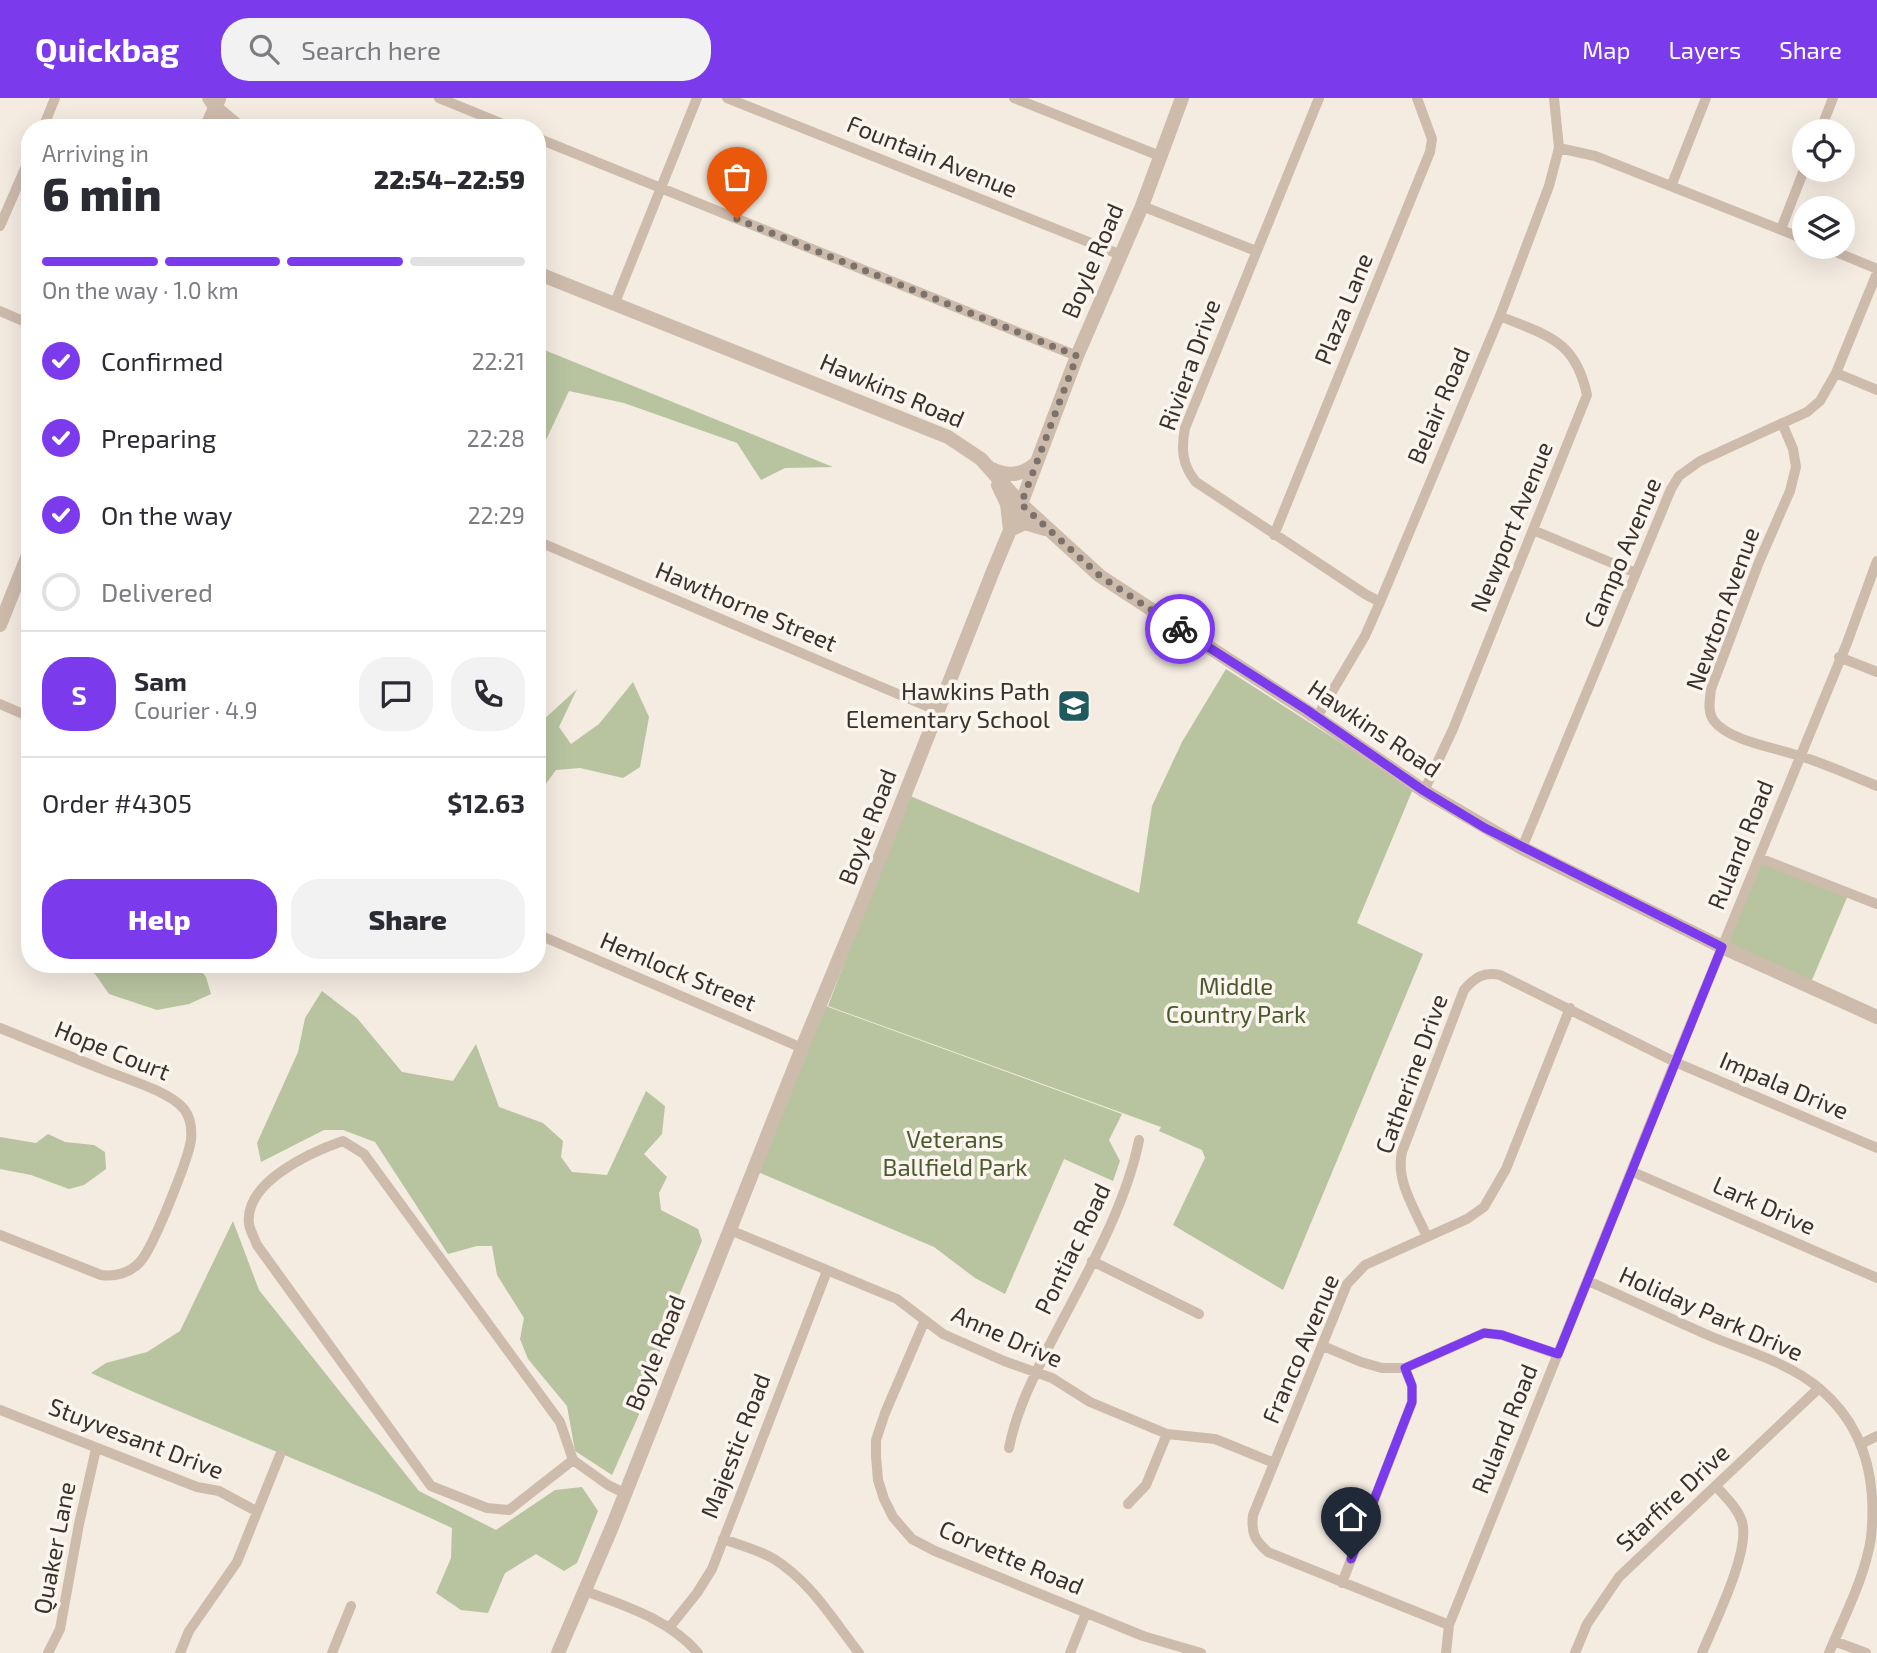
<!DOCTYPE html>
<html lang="en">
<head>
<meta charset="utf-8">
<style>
  :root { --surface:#fff; --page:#f2f2f3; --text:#2b2b33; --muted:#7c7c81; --line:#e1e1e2; --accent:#7c3aed }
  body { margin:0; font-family:"Exo 2",sans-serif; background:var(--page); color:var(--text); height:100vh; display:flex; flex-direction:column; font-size:26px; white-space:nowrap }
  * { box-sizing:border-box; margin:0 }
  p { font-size:23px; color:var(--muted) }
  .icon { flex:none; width:38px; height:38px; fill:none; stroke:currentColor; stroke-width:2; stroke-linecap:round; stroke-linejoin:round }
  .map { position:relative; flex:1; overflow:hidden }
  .side { position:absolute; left:21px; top:21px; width:525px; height:854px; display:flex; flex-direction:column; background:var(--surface); border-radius:28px; box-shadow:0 7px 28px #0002 }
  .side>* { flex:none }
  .controls { position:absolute; left:1792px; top:21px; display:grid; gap:14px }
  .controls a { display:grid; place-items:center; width:63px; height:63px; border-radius:50%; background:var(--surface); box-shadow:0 7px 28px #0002; font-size:35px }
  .pin { position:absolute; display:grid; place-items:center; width:60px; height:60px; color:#fff; margin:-72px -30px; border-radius:50% 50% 50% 0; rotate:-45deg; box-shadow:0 0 7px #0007 }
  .pin .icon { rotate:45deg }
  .courier { position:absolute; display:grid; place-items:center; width:70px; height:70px; margin:-35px; border:5px solid #7c3aed; border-radius:50%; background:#fff; color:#222; box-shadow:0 2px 9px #0007 }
  .overview em { font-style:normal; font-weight:800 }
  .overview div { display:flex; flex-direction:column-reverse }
  .overview { display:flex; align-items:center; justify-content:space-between; height:119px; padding:0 21px }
  h1 { font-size:46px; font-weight:800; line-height:52px }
  .bar { display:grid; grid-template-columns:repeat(4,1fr); gap:10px 7px; align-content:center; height:84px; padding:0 21px }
  .bar i { height:9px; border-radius:5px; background:var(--line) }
  .bar .current { background:var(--accent) }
  .bar p { grid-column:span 4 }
  .line { display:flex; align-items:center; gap:18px; padding:0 21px; border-top:2px solid var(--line) }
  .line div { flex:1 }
  .round { display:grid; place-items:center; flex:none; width:74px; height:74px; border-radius:28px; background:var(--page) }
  ol { padding:0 21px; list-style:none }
  li { display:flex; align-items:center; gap:21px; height:77px }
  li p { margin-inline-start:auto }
  li .icon { padding:7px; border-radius:50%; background:var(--accent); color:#fff; stroke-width:4 }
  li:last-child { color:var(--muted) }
  li i { width:38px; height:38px; border:4px solid var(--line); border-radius:50% }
  .primary-button { display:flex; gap:14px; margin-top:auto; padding:14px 21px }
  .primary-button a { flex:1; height:80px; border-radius:28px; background:var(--accent); color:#fff; font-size:28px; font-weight:800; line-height:80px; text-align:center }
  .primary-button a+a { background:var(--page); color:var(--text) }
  header { display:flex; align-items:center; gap:42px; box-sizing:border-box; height:98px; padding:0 35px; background:var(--accent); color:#fff }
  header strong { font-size:33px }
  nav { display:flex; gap:38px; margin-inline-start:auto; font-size:24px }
  .search { width:490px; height:63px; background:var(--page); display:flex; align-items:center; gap:18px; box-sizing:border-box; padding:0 24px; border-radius:28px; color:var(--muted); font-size:26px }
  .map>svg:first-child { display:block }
  .green { fill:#b8c4a0 }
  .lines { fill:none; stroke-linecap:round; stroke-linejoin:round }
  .minor { stroke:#cdbbac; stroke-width:10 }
  .tertiary { stroke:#cdbbac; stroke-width:14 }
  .done { stroke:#7c716b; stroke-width:7; stroke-dasharray:0 12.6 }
  .route { stroke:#7c3aed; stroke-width:9 }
  .labels { text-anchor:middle; stroke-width:7; stroke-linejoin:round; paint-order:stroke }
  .street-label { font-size:24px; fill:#3b302b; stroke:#fbf5ee }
  .poi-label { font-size:24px; fill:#3b302b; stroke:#fbf5ee; text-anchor:end }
  .park-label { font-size:24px; fill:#4a5a2e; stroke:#fbf5ee }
</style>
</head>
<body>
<header>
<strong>Quickbag</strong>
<div class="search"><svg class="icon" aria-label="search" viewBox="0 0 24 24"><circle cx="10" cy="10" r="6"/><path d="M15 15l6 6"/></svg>Search here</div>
<nav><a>Map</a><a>Layers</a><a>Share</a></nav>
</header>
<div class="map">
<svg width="1877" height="1555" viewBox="0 0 1877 1555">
  <rect width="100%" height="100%" fill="#f4ebe1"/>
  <path class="green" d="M 537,249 L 833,369 L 785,370 L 761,382 L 737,345 L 624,305 L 569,293 L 537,361 Z
    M 1226,571 L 1413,691 L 1357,825 L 1423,856 L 1283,1192 L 1173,1127 L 1205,1060 L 1202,1052 L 1159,1033 L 1161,1029 L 828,908 L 908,697 L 1139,795 L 1152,708 L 1182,644 Z
    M 633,584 L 649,619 L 640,669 L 623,680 L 580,670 L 556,672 L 537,698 L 537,624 L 541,624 L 577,591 L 559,629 L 571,646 L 599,626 Z
    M 1759,760 L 1849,795 L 1809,889 L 1722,849 Z
    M 78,866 L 196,866 L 206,879 L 211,896 L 189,906 L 157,912 L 109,896 L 95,876 Z
    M 322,893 L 357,920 L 402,974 L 453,983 L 476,946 L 499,1009 L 543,1025 L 563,1043 L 561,1059 L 572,1074 L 607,1077 L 646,993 L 665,1008 L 662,1036 L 644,1056 L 667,1079 L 659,1095 L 661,1112 L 698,1131 L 702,1143 L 661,1241 L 658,1274 L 612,1377 L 575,1353 L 567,1308 L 528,1261 L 520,1241 L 524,1220 L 497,1177 L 492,1148 L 477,1148 L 448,1156 L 375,1044 L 343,1032 L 324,1032 L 261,1064 L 257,1045 L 298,954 L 305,920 Z
    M 823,907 L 1122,1016 L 1109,1042 L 1120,1063 L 1113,1083 L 1064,1061 L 1005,1196 L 975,1180 L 934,1149 L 758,1074 Z
    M 48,1036 L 65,1044 L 94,1047 L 105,1054 L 106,1071 L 84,1087 L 69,1091 L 31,1077 L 0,1071 L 0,1039 L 36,1045 Z
    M 233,1123 L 259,1192 L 419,1393 L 496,1432 L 555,1392 L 582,1389 L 598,1413 L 577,1465 L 564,1473 L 536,1456 L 505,1475 L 488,1515 L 461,1512 L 436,1495 L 451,1460 L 452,1430 C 334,1374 210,1329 91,1275 L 106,1265 L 147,1254 L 180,1233 Z"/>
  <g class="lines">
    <path class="minor" d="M 439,0 L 513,30
      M 727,0 L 1121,157
      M 1014,0 L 1160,58
      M 1319,0 L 1185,330 C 1181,351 1182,367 1196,384 L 1365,496 L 1380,504
      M 43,30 L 55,0
      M 1820,33 L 1833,0
      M 537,40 L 1077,258
      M 1559,50 L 1595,58 L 1804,141
      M 1672,86 L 1706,0
      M 1142,108 L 1256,153
      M 0,128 L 30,59
      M 1781,131 L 1804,72
      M 1824,149 L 1877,171
      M 614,207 L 697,0
      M 0,213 L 30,226
      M 1836,275 L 1877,292
      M 1782,325 L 1793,351 L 1796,369 L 1790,393 L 1759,464 L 1711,591 C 1710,601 1707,614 1714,623 C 1729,643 1777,650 1800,658 C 1826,666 1852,678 1877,688
      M 1533,432 L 1636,475
      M 1274,437 L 1430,54 L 1432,41 L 1417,0
      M 537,443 L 938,613
      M 1839,559 L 1877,574
      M 0,606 L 30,619
      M 1317,619 L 1365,538 L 1380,504 L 1500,218 L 1549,88 L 1559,50 L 1554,0
      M 1424,693 L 1453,631 L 1587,297 C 1575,241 1547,238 1500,218
      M 1522,750 L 1671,391 L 1679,378 L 1700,363 L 1807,314 L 1820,303 L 1836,275 L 1877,175
      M 1759,760 L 1877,806
      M 537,836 L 802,950
      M 0,930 C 33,943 66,957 99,970 C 122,980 168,992 184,1011 C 191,1020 192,1031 191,1042 C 188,1062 153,1150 140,1164 C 130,1175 115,1179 101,1177 L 0,1137
      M 1633,1074 L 1877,1180
      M 730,1132 L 897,1201 L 943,1236 L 1004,1263 L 1052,1280 L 1090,1304 L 1167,1336 L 1215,1341 L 1274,1365
      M 1427,1139 C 1416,1113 1395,1083 1402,1054 L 1464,892 C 1474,880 1484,873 1500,877 L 1675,964 L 1877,1050
      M 1092,1163 L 1199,1216
      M 1588,1183 C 1629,1201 1669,1220 1710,1238 C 1746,1253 1790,1265 1820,1291 C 1865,1329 1877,1383 1871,1440 C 1865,1479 1844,1519 1829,1555
      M 925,1222 L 885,1315 L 876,1342 L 876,1358 L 878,1382 L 884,1401 L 893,1419 L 912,1441 L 935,1453 L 1143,1538 L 1201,1555
      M 1323,1248 L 1361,1264 L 1382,1270 L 1405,1270 L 1484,1235 L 1502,1237 L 1557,1256
      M 0,1312 L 197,1389 L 219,1393 L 256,1413
      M 1863,1345 L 1877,1338
      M 1009,1350 C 1016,1314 1032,1282 1048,1250 C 1081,1185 1125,1113 1139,1042
      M 573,1362 L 509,1412 L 487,1410 L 431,1388 L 257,1147 C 255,1141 250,1133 249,1126 C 244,1084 311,1054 343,1043 L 364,1056 L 560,1324 L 573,1362 L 608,1387 L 624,1395
      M 1128,1406 L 1146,1387 L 1167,1336
      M 723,1441 C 740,1447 759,1452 774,1461 C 811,1484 833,1522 859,1555
      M 1342,1485 L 1412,1304 L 1412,1288 L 1405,1270
      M 585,1493 C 625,1508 669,1521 698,1555
      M 1449,1527 L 1268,1454 C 1254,1442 1251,1434 1253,1417 L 1347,1186 L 1365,1167 L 1467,1121 L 1484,1109 L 1506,1071 L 1570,910
      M 669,1530 L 697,1495 L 712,1471 L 827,1173
      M 1834,1543 L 1866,1555
      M 48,1555 L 60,1531 L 79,1426 L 96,1351
      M 180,1555 L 189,1533 L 237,1464 L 280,1357
      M 332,1555 L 351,1508
      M 1070,1555 L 1086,1515
      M 1446,1555 L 1449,1527 L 1675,964 L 1847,545 L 1877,463
      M 1575,1555 L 1587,1526 L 1619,1479 L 1819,1290
      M 1702,1555 C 1714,1526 1751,1452 1742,1424 C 1738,1410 1725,1399 1716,1388"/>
    <path class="tertiary" d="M 209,0 L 216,10 L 240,30
      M 206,30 L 219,1
      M 537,175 L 948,339 L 981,361 L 1021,406 L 1100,478 L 1307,613 L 1424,693 L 1522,750 L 1722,849 L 1877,919
      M 992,371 C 1008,379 1023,378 1037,364
      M 998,387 L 1007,406 L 1010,432 L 1025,425 L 1045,431
      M 0,527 L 30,452
      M 558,1555 L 612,1429 L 802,950 L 864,800 L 993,473 L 1021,406 L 1077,258 L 1142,108 L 1182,0"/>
  </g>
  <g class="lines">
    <path class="done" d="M 737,121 L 1077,258 L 1021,406 L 1100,478 L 1180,531"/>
    <path class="route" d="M 1180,531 L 1307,612 L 1424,693 L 1485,730 L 1722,849 L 1558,1256 L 1502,1237 L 1484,1235 L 1405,1270 L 1412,1288 L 1412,1304 L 1351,1461"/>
  </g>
  <defs>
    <symbol id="school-square" viewBox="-11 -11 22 22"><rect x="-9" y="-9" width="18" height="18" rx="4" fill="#1f5a5e" stroke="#fbf5ee"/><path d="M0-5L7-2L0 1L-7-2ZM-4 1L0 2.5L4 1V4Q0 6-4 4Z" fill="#fff"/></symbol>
  </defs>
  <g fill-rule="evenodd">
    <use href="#school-square" x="1055" y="589" width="38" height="38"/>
  </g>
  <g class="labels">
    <g class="street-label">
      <text transform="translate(932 59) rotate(22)" y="8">Fountain Avenue</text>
      <text transform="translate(1093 163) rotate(-67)" y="8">Boyle Road</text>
      <text transform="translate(1344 211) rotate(-68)" y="8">Plaza Lane</text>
      <text transform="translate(1190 267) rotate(-70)" y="8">Riviera Drive</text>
      <text transform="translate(892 293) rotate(23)" y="8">Hawkins Road</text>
      <text transform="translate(1439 308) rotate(-67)" y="8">Belair Road</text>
      <text transform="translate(1512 429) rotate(-68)" y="8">Newport Avenue</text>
      <text transform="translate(1623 455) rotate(-67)" y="8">Campo Avenue</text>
      <text transform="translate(746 509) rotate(23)" y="8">Hawthorne Street</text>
      <text transform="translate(1723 511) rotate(-70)" y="8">Newton Avenue</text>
      <text transform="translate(1374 631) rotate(34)" y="8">Hawkins Road</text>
      <text transform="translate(868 729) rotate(-69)" y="8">Boyle Road</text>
      <text transform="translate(1741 747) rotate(-68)" y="8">Ruland Road</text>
      <text transform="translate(678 874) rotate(23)" y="8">Hemlock Street</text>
      <text transform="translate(112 953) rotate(22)" y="8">Hope Court</text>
      <text transform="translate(1412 976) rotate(-70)" y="8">Catherine Drive</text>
      <text transform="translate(1784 988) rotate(23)" y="8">Impala Drive</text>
      <text transform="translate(1764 1108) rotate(24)" y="8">Lark Drive</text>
      <text transform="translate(1073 1151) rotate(-64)" y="8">Pontiac Road</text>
      <text transform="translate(1711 1216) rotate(24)" y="8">Holiday Park Drive</text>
      <text transform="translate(1007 1239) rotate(24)" y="8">Anne Drive</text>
      <text transform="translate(1301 1251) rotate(-67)" y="8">Franco Avenue</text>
      <text transform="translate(656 1255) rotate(-68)" y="8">Boyle Road</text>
      <text transform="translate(1505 1331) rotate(-68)" y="8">Ruland Road</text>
      <text transform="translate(136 1341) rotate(21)" y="8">Stuyvesant Drive</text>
      <text transform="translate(736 1348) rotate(-69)" y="8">Majestic Road</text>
      <text transform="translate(1673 1400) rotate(-43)" y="8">Starfire Drive</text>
      <text transform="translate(55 1450) rotate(-79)" y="8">Quaker Lane</text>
      <text transform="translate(1011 1460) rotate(23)" y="8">Corvette Road</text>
    </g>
    <g class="poi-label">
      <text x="1050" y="602">Hawkins Path<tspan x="1050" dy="28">Elementary School</tspan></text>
    </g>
    <g class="park-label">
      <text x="1236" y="897">Middle<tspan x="1236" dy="28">Country Park</tspan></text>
      <text x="955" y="1050">Veterans<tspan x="955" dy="28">Ballfield Park</tspan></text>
    </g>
  </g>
</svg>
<div class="controls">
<a><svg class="icon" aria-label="locate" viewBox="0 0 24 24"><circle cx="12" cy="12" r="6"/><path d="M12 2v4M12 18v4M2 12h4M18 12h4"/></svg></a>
<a><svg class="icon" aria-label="layers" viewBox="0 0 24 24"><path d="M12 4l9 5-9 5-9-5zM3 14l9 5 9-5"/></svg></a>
</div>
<div class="pin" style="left:737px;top:121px;background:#ea580c"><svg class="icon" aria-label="bag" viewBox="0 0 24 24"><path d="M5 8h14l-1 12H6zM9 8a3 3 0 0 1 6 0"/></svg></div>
<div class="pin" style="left:1351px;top:1461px;background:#1f2937"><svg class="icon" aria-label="home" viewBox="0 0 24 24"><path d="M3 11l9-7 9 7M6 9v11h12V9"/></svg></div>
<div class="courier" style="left:1180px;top:531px"><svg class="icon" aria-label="bike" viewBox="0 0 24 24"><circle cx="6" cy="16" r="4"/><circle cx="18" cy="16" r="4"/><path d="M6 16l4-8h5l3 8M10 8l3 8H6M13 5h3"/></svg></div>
<section class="side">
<div class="overview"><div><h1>6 min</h1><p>Arriving in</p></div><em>22:54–22:59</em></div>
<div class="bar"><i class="current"></i><i class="current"></i><i class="current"></i><i></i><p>On the way · 1.0 km</p></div>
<ol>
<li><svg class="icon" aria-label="check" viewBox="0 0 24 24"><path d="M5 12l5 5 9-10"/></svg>Confirmed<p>22:21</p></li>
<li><svg class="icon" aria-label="check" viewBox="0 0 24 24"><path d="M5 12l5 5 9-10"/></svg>Preparing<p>22:28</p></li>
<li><svg class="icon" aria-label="check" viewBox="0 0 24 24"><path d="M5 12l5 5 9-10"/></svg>On the way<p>22:29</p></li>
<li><i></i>Delivered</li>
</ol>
<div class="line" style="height:126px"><b class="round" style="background:var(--accent);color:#fff">S</b><div><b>Sam</b><p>Courier · 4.9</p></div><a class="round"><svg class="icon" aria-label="chat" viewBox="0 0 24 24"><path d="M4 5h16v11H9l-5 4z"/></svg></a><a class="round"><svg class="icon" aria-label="phone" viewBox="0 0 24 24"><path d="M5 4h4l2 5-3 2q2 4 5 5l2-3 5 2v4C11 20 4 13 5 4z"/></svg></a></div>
<div class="line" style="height:91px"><div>Order #4305</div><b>$12.63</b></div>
<div class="primary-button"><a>Help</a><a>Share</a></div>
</section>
</div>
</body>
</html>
